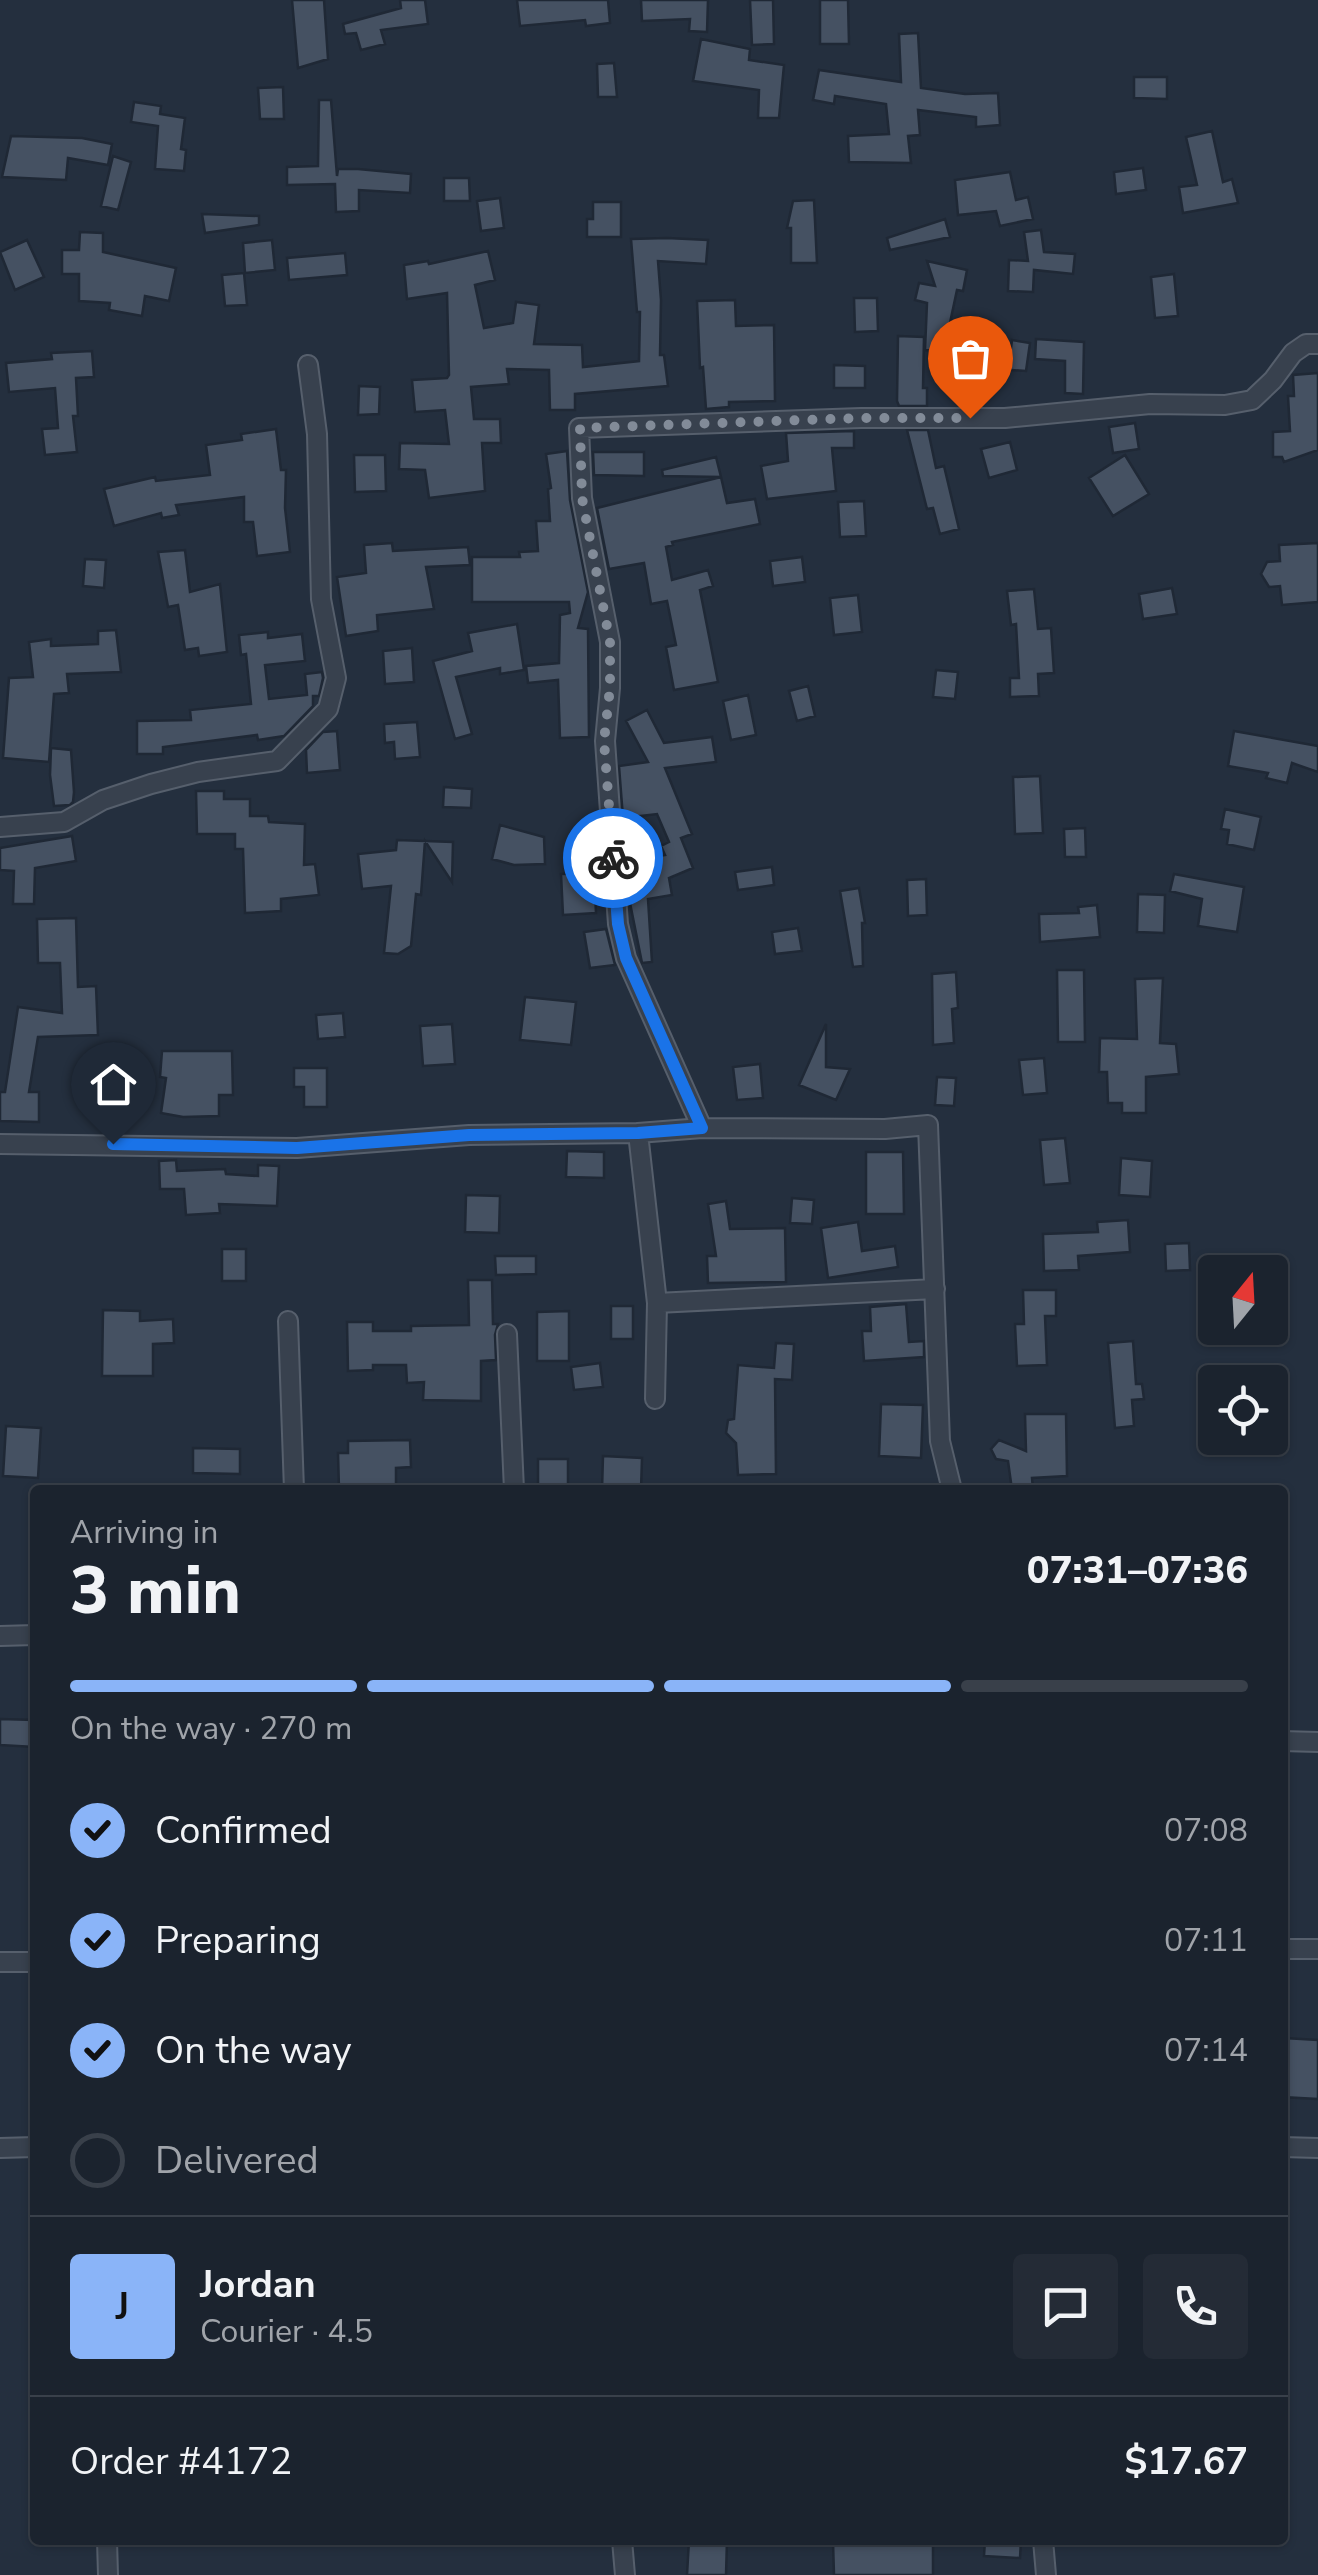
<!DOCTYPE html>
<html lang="en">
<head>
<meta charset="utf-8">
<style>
  :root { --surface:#1b232e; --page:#242b36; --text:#f1f3f6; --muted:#a0a4aa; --line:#39404a; --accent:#8ab4f8 }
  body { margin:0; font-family:"Nunito Sans",sans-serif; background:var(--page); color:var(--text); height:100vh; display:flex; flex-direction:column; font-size:38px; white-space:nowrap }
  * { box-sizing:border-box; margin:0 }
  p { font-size:32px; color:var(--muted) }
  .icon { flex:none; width:55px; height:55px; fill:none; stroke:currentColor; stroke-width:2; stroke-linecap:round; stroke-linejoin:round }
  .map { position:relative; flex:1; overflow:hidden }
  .details { position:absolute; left:30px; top:1485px; width:1258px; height:1060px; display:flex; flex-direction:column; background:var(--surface); border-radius:10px; box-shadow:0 2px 8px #0004,0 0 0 2px var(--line) }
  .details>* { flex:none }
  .needle { width:65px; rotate:18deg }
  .fabs { position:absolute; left:1198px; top:1255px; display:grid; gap:20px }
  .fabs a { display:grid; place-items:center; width:90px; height:90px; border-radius:10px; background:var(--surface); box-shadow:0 2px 8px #0004,0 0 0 2px var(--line); font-size:50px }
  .pin { position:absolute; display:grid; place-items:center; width:85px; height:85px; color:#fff; margin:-102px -42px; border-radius:50% 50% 50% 0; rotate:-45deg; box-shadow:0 0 10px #0007 }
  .pin .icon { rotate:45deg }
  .courier { position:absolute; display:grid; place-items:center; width:100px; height:100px; margin:-50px; border:8px solid #1a73e8; border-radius:50%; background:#fff; color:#222; box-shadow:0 2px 12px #0007 }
  .head em { font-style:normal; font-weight:800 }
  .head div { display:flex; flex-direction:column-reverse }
  .head { display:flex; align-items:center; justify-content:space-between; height:170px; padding:0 40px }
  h1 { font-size:65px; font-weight:800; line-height:75px }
  .bar { display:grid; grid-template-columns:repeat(4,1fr); gap:15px 10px; align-content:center; height:120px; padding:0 40px }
  .bar i { height:12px; border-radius:8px; background:var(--line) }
  .bar .active { background:var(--accent) }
  .bar p { grid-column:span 4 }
  .line { display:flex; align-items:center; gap:25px; padding:0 40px; border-top:2px solid var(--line) }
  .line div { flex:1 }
  .round { display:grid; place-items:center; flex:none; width:105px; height:105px; border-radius:10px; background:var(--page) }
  ol { padding:0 40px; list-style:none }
  li { display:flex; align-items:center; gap:30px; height:110px }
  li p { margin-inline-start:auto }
  li .icon { padding:10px; border-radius:50%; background:var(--accent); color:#111; stroke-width:4 }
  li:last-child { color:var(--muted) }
  li i { width:55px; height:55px; border:5px solid var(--line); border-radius:50% }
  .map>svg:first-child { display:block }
  .building { fill:#455162; stroke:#1f2835; stroke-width:2.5 }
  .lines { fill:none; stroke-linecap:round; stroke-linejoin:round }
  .street-casing { stroke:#565f6c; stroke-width:22 }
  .street { stroke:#38414e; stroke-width:18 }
  .done { stroke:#828b98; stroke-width:10; stroke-dasharray:0 18 }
  .route { stroke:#1a73e8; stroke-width:12 }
</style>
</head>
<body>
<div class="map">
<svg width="1318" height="2575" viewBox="0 0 1318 2575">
  <rect width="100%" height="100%" fill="#242f3e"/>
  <path class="building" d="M 292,0 L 324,0 L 328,59 L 298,68 Z
    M 400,0 L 425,0 L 428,24 L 381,30 L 385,44 L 361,50 L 356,33 L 345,34 L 343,24 L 401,8 Z
    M 517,0 L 608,0 L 610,23 L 586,26 L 585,20 L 520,26 Z
    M 641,0 L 708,0 L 707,32 L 689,31 L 690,19 L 642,21 Z
    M 750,0 L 773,0 L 774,44 L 752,45 Z
    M 820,0 L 848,0 L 849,44 L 820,44 Z
    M 918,33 L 921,88 L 965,94 L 998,93 L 1000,125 L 976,127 L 976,117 L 918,110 L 920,135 L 908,136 L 911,163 L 849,162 L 848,136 L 889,134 L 886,104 L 835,96 L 834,104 L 813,100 L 819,70 L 901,82 L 899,34 Z
    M 701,39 L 750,49 L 749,60 L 784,65 L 779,118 L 758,118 L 759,90 L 693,81 Z
    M 614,63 L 617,97 L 598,97 L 597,64 Z
    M 1134,77 L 1167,77 L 1167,99 L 1134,98 Z
    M 283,87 L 284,119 L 260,119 L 258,88 Z
    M 319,100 L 331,100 L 337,176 L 338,169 L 358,169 L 411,174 L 410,193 L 359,190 L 359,211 L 336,212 L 335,184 L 287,185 L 287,167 L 318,166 Z
    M 134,102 L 161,106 L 160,114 L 185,118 L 181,149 L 186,150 L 184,171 L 155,169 L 158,126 L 131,122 Z
    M 1212,131 L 1223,182 L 1232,179 L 1238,203 L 1183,213 L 1179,187 L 1197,185 L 1186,137 Z
    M 11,136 L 82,138 L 112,144 L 108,165 L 68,158 L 66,180 L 2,177 Z
    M 113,156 L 131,162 L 118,210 L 101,206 Z
    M 1143,168 L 1146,190 L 1116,194 L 1114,172 Z
    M 1010,172 L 1016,200 L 1028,197 L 1033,219 L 1000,226 L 996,211 L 958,215 L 955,180 Z
    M 444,178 L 469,178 L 470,201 L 444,201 Z
    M 500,198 L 504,228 L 481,231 L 477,201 Z
    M 814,200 L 817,263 L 791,263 L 791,228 L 787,228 L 793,201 Z
    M 593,202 L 621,202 L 621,237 L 587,237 L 587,219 L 593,219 Z
    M 202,214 L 259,216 L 259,225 L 205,233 Z
    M 945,219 L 950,237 L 890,250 L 887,238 Z
    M 1041,230 L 1044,252 L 1075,254 L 1073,274 L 1034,270 L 1033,292 L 1008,291 L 1009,260 L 1028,261 L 1024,232 Z
    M 80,232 L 103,233 L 103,252 L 176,268 L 169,301 L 145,296 L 142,316 L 109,310 L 110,303 L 79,301 L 79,274 L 62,274 L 62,250 L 79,250 Z
    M 667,238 L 708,240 L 706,264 L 658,261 L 661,300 L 660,355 L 664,355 L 668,386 L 575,394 L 575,410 L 550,410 L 549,370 L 507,369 L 509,384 L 471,387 L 474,419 L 500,419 L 501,443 L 482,443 L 485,491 L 429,498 L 425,470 L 399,469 L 400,443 L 449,444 L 445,410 L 415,412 L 412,380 L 447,378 L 449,375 L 447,293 L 407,299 L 404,265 L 428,261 L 429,264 L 488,251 L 495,280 L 475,285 L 484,328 L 513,323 L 516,302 L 539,305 L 534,344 L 582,345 L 583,367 L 639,361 L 640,312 L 637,312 L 631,239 Z
    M 27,240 L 44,277 L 15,290 L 0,252 Z
    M 272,240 L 275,270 L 245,273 L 243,243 Z
    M 345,253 L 347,275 L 289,280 L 287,258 Z
    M 927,261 L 967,270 L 963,291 L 957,290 L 944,351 L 925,350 L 927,303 L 915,300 L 919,283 L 935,286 Z
    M 244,273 L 247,305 L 225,306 L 222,275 Z
    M 1174,274 L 1178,316 L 1155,318 L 1151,277 Z
    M 854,298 L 877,298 L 878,331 L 855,332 Z
    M 735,300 L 736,326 L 774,325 L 775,401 L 729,402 L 729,407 L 706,409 L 703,367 L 700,368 L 697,301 Z
    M 898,336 L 924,337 L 923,388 L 927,388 L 927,406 L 899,406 L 897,401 Z
    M 1036,339 L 1084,342 L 1083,394 L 1065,393 L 1065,361 L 1035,359 Z
    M 1012,340 L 1030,343 L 1026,371 L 973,367 L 975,345 L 1011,348 Z
    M 92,351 L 94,377 L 76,378 L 78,416 L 73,416 L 77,452 L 45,455 L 42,429 L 58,428 L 55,388 L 9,392 L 6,363 L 52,359 L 51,353 Z
    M 834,365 L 865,366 L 865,388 L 834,388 Z
    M 1318,373 L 1318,450 L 1284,462 L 1282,457 L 1273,457 L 1273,432 L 1290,431 L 1288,396 L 1294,396 L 1293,375 Z
    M 359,386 L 380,387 L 379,414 L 358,415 Z
    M 1135,423 L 1139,449 L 1113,453 L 1109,427 Z
    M 276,429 L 281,470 L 286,470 L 285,508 L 290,552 L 257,556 L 253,522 L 244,522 L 244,497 L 176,505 L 179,515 L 162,518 L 161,513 L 114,526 L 104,489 L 155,477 L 156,481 L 210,475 L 206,445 L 242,440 L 241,434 Z
    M 907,430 L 928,430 L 936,468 L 944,466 L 959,529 L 940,534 L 933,508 L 927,509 Z
    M 854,431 L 854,448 L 832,448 L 836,491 L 767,499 L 761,466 L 788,461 L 786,433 Z
    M 1010,442 L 1017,470 L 989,478 L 981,449 Z
    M 567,451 L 570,500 L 588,592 L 578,628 L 588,629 L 589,737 L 560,738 L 558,680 L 528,683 L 526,666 L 559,663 L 560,615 L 570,613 L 569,602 L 472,602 L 472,557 L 520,557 L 519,552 L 538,551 L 536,521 L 550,521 L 548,489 L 551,488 L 546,454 Z
    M 593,452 L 644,452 L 644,476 L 594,475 Z
    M 354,455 L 385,455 L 386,491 L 355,492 Z
    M 1125,455 L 1149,494 L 1113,516 L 1089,478 Z
    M 716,457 L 721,477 L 663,476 L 662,470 Z
    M 721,477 L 727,503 L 755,499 L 760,524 L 672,542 L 673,545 L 666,547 L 672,580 L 708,570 L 713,586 L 700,590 L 718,682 L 674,690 L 666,647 L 676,645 L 667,601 L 651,604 L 644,563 L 609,569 L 597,508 Z
    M 864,501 L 866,536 L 840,537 L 838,502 Z
    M 392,543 L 393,551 L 468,547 L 470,565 L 426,567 L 434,609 L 377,615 L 378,631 L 346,636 L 337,577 L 366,573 L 364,545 Z
    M 1318,543 L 1318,602 L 1282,605 L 1280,586 L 1269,587 L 1261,574 L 1267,562 L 1280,561 L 1279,545 Z
    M 185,550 L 190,592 L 220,584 L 227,652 L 199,656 L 198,648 L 185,650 L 178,605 L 168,607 L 158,552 Z
    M 802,557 L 805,582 L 773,586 L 770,561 Z
    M 85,559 L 106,560 L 104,588 L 83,586 Z
    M 1172,588 L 1177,614 L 1143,619 L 1139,594 Z
    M 1034,589 L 1038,629 L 1051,628 L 1054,673 L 1038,674 L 1039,696 L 1010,697 L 1010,678 L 1019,678 L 1016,624 L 1011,625 L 1007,591 Z
    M 858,595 L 862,632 L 834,635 L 830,598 Z
    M 517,624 L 524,670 L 500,674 L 500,668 L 456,677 L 472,734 L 455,739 L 433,661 L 472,651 L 468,633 Z
    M 116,630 L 121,672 L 67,674 L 69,693 L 54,694 L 49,762 L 3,758 L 9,678 L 33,677 L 29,642 L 51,639 L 51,646 L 98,644 L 98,631 Z
    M 268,632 L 268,638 L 302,634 L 305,661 L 265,665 L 269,699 L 307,695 L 305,674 L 322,672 L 323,678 L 319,696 L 313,696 L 313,706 L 284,736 L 258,740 L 257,735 L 163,747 L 163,754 L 137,754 L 137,721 L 191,720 L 190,710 L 251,704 L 246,654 L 241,655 L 239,635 Z
    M 412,648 L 414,682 L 385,684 L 383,651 Z
    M 936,670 L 958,672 L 955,699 L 933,697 Z
    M 808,686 L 815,716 L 797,721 L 789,691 Z
    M 748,695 L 756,735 L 731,740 L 723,701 Z
    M 647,710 L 664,743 L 712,737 L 716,762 L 665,768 L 692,834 L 681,838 L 693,868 L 669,878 L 672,895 L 648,899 L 652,962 L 642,963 L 629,898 L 626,861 L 665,855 L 661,846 L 669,842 L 657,814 L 623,818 L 619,766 L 648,762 L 626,721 Z
    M 417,722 L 420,757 L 395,759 L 394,742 L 385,743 L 384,724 Z
    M 337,731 L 340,770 L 307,773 L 306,750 L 323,732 Z
    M 1234,731 L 1318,746 L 1318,772 L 1292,763 L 1287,783 L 1266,778 L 1268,773 L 1228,766 Z
    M 51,748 L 71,750 L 74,792 L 73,802 L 70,805 L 54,806 L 50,775 Z
    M 1040,776 L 1043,833 L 1015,834 L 1013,777 Z
    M 444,787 L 472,789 L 471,808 L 443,807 Z
    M 196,791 L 224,791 L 224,799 L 250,799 L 250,816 L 268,816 L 269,822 L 305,824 L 304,865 L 315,864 L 319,895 L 281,899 L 281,911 L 245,913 L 243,849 L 235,849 L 235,834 L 197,834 Z
    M 1225,809 L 1261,817 L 1254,850 L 1227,844 L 1229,830 L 1221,829 Z
    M 500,825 L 544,837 L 545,864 L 514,865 L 492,859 Z
    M 1085,828 L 1086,857 L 1065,857 L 1064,829 Z
    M 72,836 L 76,861 L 35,868 L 34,904 L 13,904 L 14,871 L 0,870 L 0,848 Z
    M 397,840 L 453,842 L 452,882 L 425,841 L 421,895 L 416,894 L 411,946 L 398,954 L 384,953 L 391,886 L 362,889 L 358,854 L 396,850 Z
    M 772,867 L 774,885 L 738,890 L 735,872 Z
    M 594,873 L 596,913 L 563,915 L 561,874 Z
    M 1174,874 L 1244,887 L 1237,932 L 1198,926 L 1202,899 L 1170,891 Z
    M 926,879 L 927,915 L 908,916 L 907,880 Z
    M 859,888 L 865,923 L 862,923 L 863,966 L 853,967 L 840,891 Z
    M 1138,894 L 1165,895 L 1164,933 L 1137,932 Z
    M 1097,905 L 1100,937 L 1040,942 L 1039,914 L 1079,913 L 1078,907 Z
    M 76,918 L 78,987 L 96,986 L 98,1035 L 38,1037 L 29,1092 L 39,1092 L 39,1122 L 0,1121 L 0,1092 L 5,1092 L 18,1007 L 62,1013 L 60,963 L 38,963 L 37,919 Z
    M 798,928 L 802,951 L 775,954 L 772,932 Z
    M 606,929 L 615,965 L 590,968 L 584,932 Z
    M 1057,970 L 1084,970 L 1085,1042 L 1058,1042 Z
    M 956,972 L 958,1008 L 952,1009 L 954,1043 L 933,1045 L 932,974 Z
    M 1163,978 L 1160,1043 L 1176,1044 L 1179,1074 L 1146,1077 L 1146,1113 L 1122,1113 L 1122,1103 L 1108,1103 L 1107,1072 L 1099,1072 L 1100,1038 L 1137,1039 L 1135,979 Z
    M 525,997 L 576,1002 L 571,1045 L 520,1040 Z
    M 343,1013 L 345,1037 L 318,1039 L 316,1015 Z
    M 452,1024 L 455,1064 L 423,1066 L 420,1026 Z
    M 826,1024 L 826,1067 L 850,1069 L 836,1100 L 799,1085 Z
    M 162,1051 L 232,1051 L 233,1095 L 219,1095 L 219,1116 L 183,1117 L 161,1113 L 166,1078 L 160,1077 Z
    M 1044,1058 L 1047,1093 L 1023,1095 L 1019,1060 Z
    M 760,1064 L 763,1098 L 737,1100 L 733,1067 Z
    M 294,1068 L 327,1068 L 327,1107 L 304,1107 L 304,1087 L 294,1087 Z
    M 937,1077 L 956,1078 L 954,1106 L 935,1105 Z
    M 1065,1138 L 1070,1183 L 1044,1185 L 1040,1140 Z
    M 567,1151 L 604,1152 L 604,1178 L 566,1177 Z
    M 866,1152 L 903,1152 L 904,1214 L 866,1214 Z
    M 1121,1158 L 1152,1161 L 1150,1197 L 1119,1195 Z
    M 176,1160 L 177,1171 L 225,1169 L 226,1174 L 258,1176 L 258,1165 L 279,1166 L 277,1206 L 219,1204 L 220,1213 L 186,1215 L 184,1189 L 160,1189 L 159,1161 Z
    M 466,1195 L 500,1196 L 499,1233 L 465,1232 Z
    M 792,1198 L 814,1200 L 812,1224 L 790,1223 Z
    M 726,1201 L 730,1229 L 785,1228 L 786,1282 L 708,1283 L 707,1256 L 716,1256 L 708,1204 Z
    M 1128,1220 L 1130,1252 L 1078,1256 L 1079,1270 L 1044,1271 L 1043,1234 L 1098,1232 L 1097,1222 Z
    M 858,1222 L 862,1251 L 895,1246 L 898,1267 L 828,1278 L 821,1228 Z
    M 1189,1243 L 1190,1270 L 1166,1271 L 1165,1244 Z
    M 222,1249 L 246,1249 L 246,1281 L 222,1281 Z
    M 495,1256 L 536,1256 L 536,1274 L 496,1275 Z
    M 468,1280 L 492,1280 L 493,1324 L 498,1324 L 495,1335 L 496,1360 L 481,1361 L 481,1401 L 423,1400 L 424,1382 L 407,1383 L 406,1365 L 373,1365 L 373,1370 L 348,1371 L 347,1322 L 373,1322 L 373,1331 L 411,1331 L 411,1326 L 469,1325 Z
    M 1023,1290 L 1056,1290 L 1056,1316 L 1045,1316 L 1047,1365 L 1017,1366 L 1015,1324 L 1024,1324 Z
    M 906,1304 L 909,1342 L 924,1341 L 924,1357 L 864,1361 L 862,1331 L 871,1331 L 870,1307 Z
    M 611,1306 L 633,1306 L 633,1339 L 611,1339 Z
    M 103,1310 L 140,1311 L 140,1321 L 173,1319 L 174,1343 L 153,1344 L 153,1376 L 102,1376 Z
    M 569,1311 L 569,1361 L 537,1361 L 537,1312 Z
    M 1133,1341 L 1136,1384 L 1142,1384 L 1144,1399 L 1132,1400 L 1134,1426 L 1115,1428 L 1108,1343 Z
    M 776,1343 L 794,1344 L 792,1380 L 775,1379 L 776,1474 L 738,1475 L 736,1443 L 726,1433 L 728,1420 L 734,1419 L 738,1365 L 774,1368 Z
    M 600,1363 L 603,1387 L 574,1390 L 571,1367 Z
    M 881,1404 L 923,1405 L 921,1458 L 879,1456 Z
    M 1025,1414 L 1066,1414 L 1067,1476 L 1032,1478 L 1033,1490 L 1012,1490 L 1008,1461 L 996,1459 L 991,1449 L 999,1440 L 1026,1451 Z
    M 6,1426 L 41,1428 L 38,1478 L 3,1476 Z
    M 410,1440 L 411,1467 L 396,1468 L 396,1490 L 339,1489 L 338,1453 L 348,1453 L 348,1441 Z
    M 193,1448 L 240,1449 L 240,1474 L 193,1473 Z
    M 603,1456 L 642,1458 L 641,1490 L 602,1490 Z
    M 538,1459 L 568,1459 L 568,1485 L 538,1485 Z
    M 0,1719 L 35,1720 L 35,1747 L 0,1745 Z
    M 1284,2038 L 1318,2040 L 1318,2099 L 1282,2097 Z
    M 689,2540 L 727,2540 L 726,2575 L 687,2575 Z
    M 856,2540 L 933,2540 L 933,2575 L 834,2575 L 833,2542 Z
    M 985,2540 L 1021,2540 L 1020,2558 L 984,2556 Z"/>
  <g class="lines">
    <defs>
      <path id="street" d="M 0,827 L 64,822 L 103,800 L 151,784 L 198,772 L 277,761 L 328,709 L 336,678 L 321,599 L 317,434 L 308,365
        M 702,1128 L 626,958 L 618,924 L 605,741 L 610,688 L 610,642 L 582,498 L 579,428 L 861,418 L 1005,418 L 1150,404 L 1225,405 L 1252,400 L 1273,380 L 1293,353 L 1306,344 L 1318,344
        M 638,1133 L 657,1303 L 655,1399
        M 0,1144 L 297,1148 L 469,1135 L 638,1133 L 702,1128 L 885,1129 L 928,1125 L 940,1441 L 952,1490
        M 657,1303 L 935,1289
        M 288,1321 L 294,1490
        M 507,1334 L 514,1490
        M 0,1636 L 35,1635
        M 1282,1741 L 1318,1742
        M 1282,1949 L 1318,1949
        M 0,1962 L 35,1962
        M 1282,2147 L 1318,2148
        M 0,2148 L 35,2147
        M 107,2540 L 108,2575
        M 622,2540 L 625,2575
        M 1043,2540 L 1046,2575"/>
    </defs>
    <use href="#street" class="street-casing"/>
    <use href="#street" class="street"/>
  </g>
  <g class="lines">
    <path class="done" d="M 613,858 L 604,741 L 610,688 L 610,642 L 582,498 L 580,428 L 861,418 L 970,418"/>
    <path class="route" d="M 113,1144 L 297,1148 L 469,1135 L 638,1133 L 702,1128 L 626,958 L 618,924 L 613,858"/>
  </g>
</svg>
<div class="fabs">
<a><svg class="needle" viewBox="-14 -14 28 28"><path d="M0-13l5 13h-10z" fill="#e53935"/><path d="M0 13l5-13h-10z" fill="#a0a4aa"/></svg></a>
<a><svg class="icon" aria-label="locate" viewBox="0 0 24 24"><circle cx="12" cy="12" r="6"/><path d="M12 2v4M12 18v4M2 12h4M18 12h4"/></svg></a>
</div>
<div class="pin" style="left:970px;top:418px;background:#ea580c"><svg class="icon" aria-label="bag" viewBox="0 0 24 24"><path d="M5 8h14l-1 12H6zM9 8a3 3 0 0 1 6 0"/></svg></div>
<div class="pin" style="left:113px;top:1144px;background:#1f2937"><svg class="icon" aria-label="home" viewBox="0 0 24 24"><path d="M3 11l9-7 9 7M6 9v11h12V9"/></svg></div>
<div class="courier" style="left:613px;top:858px"><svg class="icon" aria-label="bike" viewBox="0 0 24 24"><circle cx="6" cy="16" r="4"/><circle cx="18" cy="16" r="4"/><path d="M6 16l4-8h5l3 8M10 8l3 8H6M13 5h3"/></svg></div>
<section class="details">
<div class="head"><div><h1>3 min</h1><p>Arriving in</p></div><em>07:31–07:36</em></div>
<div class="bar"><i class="active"></i><i class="active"></i><i class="active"></i><i></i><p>On the way · 270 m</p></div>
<ol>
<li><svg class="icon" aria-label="check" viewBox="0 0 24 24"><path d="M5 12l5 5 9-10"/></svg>Confirmed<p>07:08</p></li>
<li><svg class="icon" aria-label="check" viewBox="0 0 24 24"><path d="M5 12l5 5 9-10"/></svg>Preparing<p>07:11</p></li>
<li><svg class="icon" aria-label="check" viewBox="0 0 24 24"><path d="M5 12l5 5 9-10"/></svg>On the way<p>07:14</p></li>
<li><i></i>Delivered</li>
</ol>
<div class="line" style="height:180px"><b class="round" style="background:var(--accent);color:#111">J</b><div><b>Jordan</b><p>Courier · 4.5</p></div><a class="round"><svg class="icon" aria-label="chat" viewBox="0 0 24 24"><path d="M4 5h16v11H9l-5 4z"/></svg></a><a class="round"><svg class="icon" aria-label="phone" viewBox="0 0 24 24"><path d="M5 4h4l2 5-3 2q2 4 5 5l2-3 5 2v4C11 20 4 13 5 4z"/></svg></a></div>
<div class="line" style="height:130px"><div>Order #4172</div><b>$17.67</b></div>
</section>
</div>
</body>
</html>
